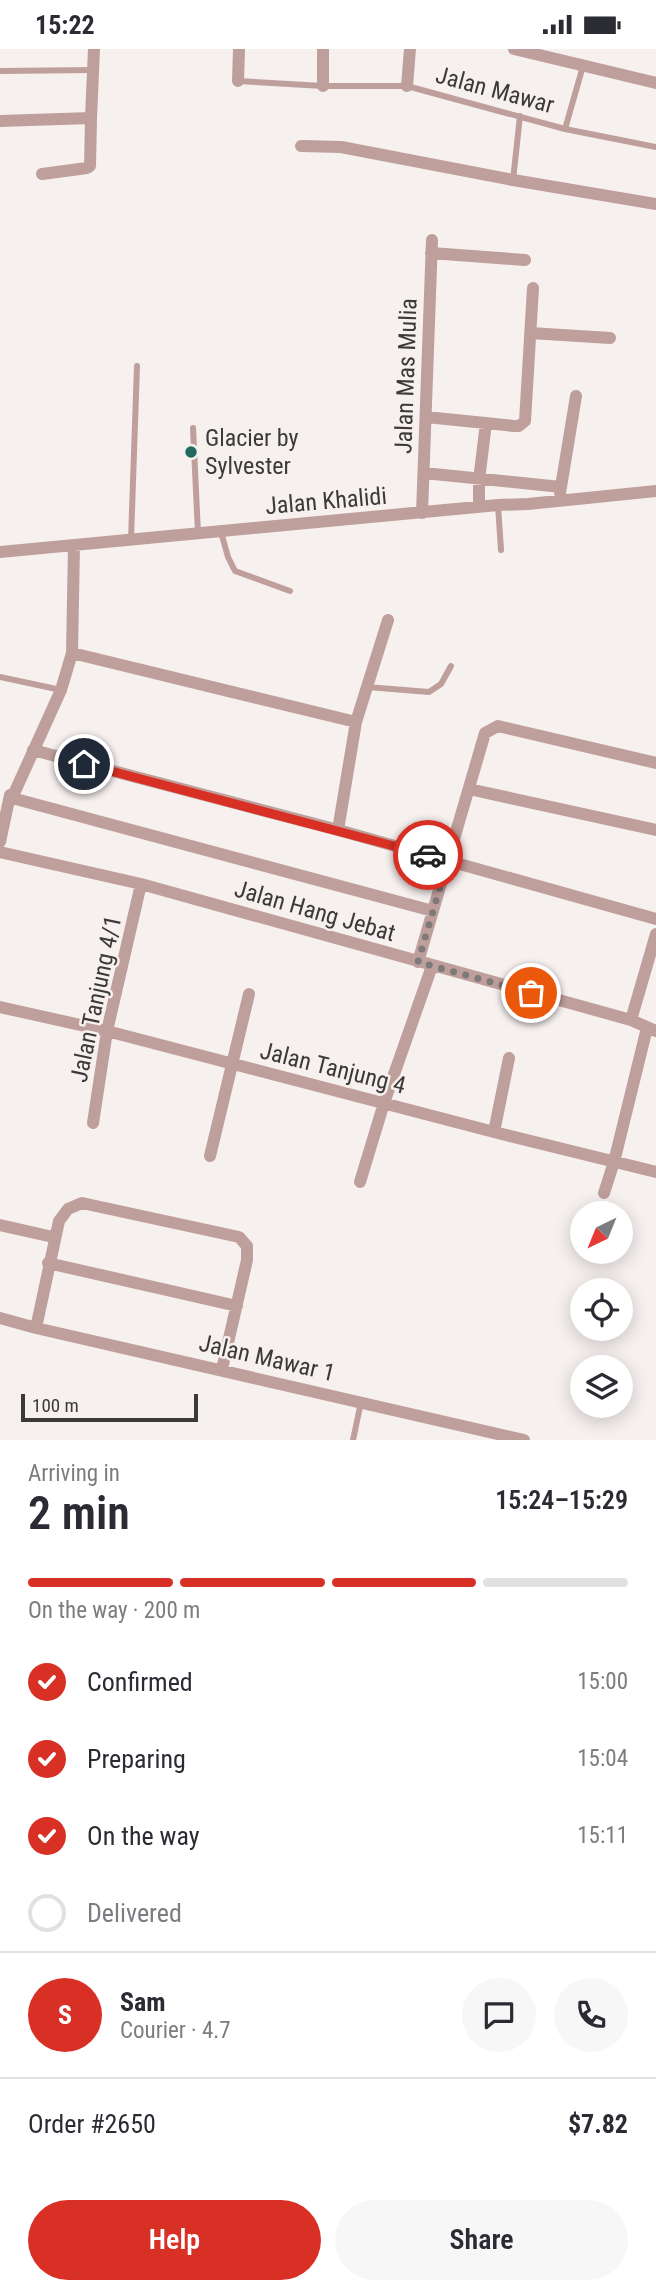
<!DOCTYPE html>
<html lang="en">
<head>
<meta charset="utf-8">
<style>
  :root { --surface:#fff; --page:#f7f7f7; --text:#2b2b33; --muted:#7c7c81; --line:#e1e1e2; --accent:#d93025 }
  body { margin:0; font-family:"Roboto Condensed",sans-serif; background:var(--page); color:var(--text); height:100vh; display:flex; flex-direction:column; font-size:26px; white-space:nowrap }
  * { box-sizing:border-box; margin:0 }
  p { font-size:23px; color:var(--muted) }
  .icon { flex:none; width:38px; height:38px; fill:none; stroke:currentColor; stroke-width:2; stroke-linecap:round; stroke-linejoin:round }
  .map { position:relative; height:1391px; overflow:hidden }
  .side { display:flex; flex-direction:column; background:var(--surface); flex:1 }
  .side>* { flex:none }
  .needle { width:46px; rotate:223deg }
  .controls { position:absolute; left:570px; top:1152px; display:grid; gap:14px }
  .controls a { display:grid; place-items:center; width:63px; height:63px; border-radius:50%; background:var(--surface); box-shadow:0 4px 18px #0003; font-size:35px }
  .scale { position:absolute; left:21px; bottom:18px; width:177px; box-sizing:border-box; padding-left:7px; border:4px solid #3c3a39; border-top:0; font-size:19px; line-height:24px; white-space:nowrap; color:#3c3a39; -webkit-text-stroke:5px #f6f0ef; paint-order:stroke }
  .pin { position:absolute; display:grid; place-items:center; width:60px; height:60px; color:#fff; margin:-30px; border:4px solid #fff; border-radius:50%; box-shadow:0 2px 7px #0007 }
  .courier { position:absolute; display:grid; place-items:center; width:70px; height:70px; margin:-35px; border:5px solid #d93025; border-radius:50%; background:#fff; color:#222; box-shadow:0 2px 9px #0007 }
  .overview em { font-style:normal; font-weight:600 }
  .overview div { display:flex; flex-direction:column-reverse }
  .overview { display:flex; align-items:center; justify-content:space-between; height:119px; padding:0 28px }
  h1 { font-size:46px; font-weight:600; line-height:52px }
  .bar { display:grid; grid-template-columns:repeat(4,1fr); gap:10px 7px; align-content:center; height:84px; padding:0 28px }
  .bar i { height:9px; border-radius:5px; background:var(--line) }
  .bar .active { background:var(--accent) }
  .bar p { grid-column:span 4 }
  .line { display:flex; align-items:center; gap:18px; padding:0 28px; border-top:2px solid var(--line) }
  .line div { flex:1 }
  .round { display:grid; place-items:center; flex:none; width:74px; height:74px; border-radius:37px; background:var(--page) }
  ol { padding:0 28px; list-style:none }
  li { display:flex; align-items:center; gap:21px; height:77px }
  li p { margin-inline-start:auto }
  li .icon { padding:7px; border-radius:50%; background:var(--accent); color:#fff; stroke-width:4 }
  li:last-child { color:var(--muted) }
  li i { width:38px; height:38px; border:4px solid var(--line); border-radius:50% }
  .button { display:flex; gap:14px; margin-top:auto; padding:14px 28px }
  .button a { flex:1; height:80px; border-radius:42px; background:var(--accent); color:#fff; font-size:28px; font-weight:600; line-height:80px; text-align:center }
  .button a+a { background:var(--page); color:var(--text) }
  .status { display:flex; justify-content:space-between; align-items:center; height:49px; padding:0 35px; background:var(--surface); direction:ltr }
  .status svg { height:19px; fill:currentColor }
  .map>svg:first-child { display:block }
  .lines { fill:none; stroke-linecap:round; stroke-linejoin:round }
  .lane { stroke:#bf9f9b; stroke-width:6 }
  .street { stroke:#bf9f9b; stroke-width:12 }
  .done { stroke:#7d7a79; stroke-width:7; stroke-dasharray:0 12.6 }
  .route { stroke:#d93025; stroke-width:9 }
  .poi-dot { fill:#236a5e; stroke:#f6f0ef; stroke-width:2.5 }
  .labels { text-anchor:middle; stroke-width:5; stroke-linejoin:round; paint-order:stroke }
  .street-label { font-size:24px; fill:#3c3a39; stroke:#f6f0ef }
  .poi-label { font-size:24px; fill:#3c3a39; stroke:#f6f0ef; text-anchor:start }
</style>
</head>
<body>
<div class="status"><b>15:22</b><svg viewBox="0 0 49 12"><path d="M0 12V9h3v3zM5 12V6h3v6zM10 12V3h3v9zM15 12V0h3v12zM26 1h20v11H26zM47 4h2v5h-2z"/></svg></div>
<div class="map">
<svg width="656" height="1391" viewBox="0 0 656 1391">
  <rect width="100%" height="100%" fill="#f6f0ef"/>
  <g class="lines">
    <path class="lane" d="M 0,22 L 93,21
      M 239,32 L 323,37 L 407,37 L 565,80 L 656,98
      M 565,80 L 583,17
      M 513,131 L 520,67
      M 193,379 L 198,484
      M 498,456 L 501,501
      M 221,483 L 228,508 L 235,522 L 290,542
      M 131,491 L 137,317
      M 0,628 L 61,641
      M 367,638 L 429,643 L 441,635 L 451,617
      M 353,1391 L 361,1353"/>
    <path class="street" d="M 323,0 L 323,37
      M 514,0 L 656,34
      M 238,32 L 239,0
      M 407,37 L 410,0
      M 0,72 L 91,69 L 94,0
      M 301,97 L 341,98 L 513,131 L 656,155
      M 42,125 L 87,119 L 90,117 L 91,69
      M 431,204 L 525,211
      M 530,284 L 610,289
      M 426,368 L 514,377 L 519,377 L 525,372 L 533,239
      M 424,424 L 561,438
      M 560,444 L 576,347
      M 479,458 L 479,431 L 486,374
      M 422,464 L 432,191
      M 0,503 L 498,456 L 528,455 L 656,442
      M 72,604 L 356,673
      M 33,701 L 338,781 L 656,870
      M 469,740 L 656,781
      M 12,749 L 433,862
      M 338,781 L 356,673 L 388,571
      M 0,793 L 10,746 L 12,749 L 61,641 L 72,604 L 74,497
      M 0,803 L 141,835 L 631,971 L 656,982
      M 418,913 L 485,684 L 498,677 L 656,714
      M 0,958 L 107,982 L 494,1083 L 656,1123
      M 631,971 L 656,885
      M 93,1074 L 107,982 L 141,835
      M 494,1083 L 509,1009
      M 210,1107 L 249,945
      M 360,1133 L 384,1054 L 432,917
      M 604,1144 L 614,1113 L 647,979
      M 0,1176 L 53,1188
      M 48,1214 L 237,1257
      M 0,1269 L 36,1279 L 524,1391
      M 36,1279 L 59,1172 L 68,1160 L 82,1154 L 239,1188 L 247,1197 L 247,1211 L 222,1320"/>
  </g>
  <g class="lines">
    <path class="done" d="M 428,806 L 448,811 L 418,913 L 531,944"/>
    <path class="route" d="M 84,715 L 428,806"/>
  </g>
  <circle class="poi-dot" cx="191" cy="403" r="7"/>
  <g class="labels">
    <g class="street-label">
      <text transform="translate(495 41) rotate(15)" y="8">Jalan Mawar</text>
      <text transform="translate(406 327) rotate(-88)" y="8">Jalan Mas Mulia</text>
      <text transform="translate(326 452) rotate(-5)" y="8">Jalan Khalidi</text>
      <text transform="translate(315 862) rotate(16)" y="8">Jalan Hang Jebat</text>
      <text transform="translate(96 950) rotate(-78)" y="8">Jalan Tanjung 4/1</text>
      <text transform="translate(333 1019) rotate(14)" y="8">Jalan Tanjung 4</text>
      <text transform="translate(267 1309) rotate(13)" y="8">Jalan Mawar 1</text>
    </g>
    <g class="poi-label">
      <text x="205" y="397">Glacier by<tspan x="205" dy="28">Sylvester</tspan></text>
    </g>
  </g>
</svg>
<div class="controls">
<a><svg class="needle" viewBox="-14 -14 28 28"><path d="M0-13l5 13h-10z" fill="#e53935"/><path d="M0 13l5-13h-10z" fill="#7c7c81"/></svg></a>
<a><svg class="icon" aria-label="locate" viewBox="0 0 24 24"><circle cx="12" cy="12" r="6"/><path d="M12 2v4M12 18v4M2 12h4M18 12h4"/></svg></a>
<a><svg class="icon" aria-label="layers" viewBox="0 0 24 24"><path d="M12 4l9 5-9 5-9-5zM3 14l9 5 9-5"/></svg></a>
</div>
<div class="scale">100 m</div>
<div class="pin" style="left:531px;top:944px;background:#ea580c"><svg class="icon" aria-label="bag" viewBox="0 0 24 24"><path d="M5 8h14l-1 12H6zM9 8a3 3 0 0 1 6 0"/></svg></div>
<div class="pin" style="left:84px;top:715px;background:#1f2937"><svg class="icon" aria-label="home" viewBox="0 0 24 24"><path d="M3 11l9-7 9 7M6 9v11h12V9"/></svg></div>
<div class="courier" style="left:428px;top:806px"><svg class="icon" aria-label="car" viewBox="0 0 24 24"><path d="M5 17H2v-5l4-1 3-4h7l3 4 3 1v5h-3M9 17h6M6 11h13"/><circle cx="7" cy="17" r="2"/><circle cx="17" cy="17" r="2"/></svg></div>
</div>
<section class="side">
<div class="overview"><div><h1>2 min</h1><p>Arriving in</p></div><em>15:24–15:29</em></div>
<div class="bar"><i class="active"></i><i class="active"></i><i class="active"></i><i></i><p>On the way · 200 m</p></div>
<ol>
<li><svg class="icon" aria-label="check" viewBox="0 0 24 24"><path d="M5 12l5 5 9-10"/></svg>Confirmed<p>15:00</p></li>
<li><svg class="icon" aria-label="check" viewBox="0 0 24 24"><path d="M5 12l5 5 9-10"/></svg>Preparing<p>15:04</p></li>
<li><svg class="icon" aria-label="check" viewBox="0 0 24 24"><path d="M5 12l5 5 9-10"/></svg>On the way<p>15:11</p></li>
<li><i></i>Delivered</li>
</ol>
<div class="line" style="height:126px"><b class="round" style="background:var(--accent);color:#fff">S</b><div><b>Sam</b><p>Courier · 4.7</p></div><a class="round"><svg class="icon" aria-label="chat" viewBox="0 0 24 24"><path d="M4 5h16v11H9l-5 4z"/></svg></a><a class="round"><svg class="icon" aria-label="phone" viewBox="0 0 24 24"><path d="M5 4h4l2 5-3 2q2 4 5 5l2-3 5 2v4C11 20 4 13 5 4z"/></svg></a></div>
<div class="line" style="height:91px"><div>Order #2650</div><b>$7.82</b></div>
<div class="button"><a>Help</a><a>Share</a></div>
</section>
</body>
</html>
